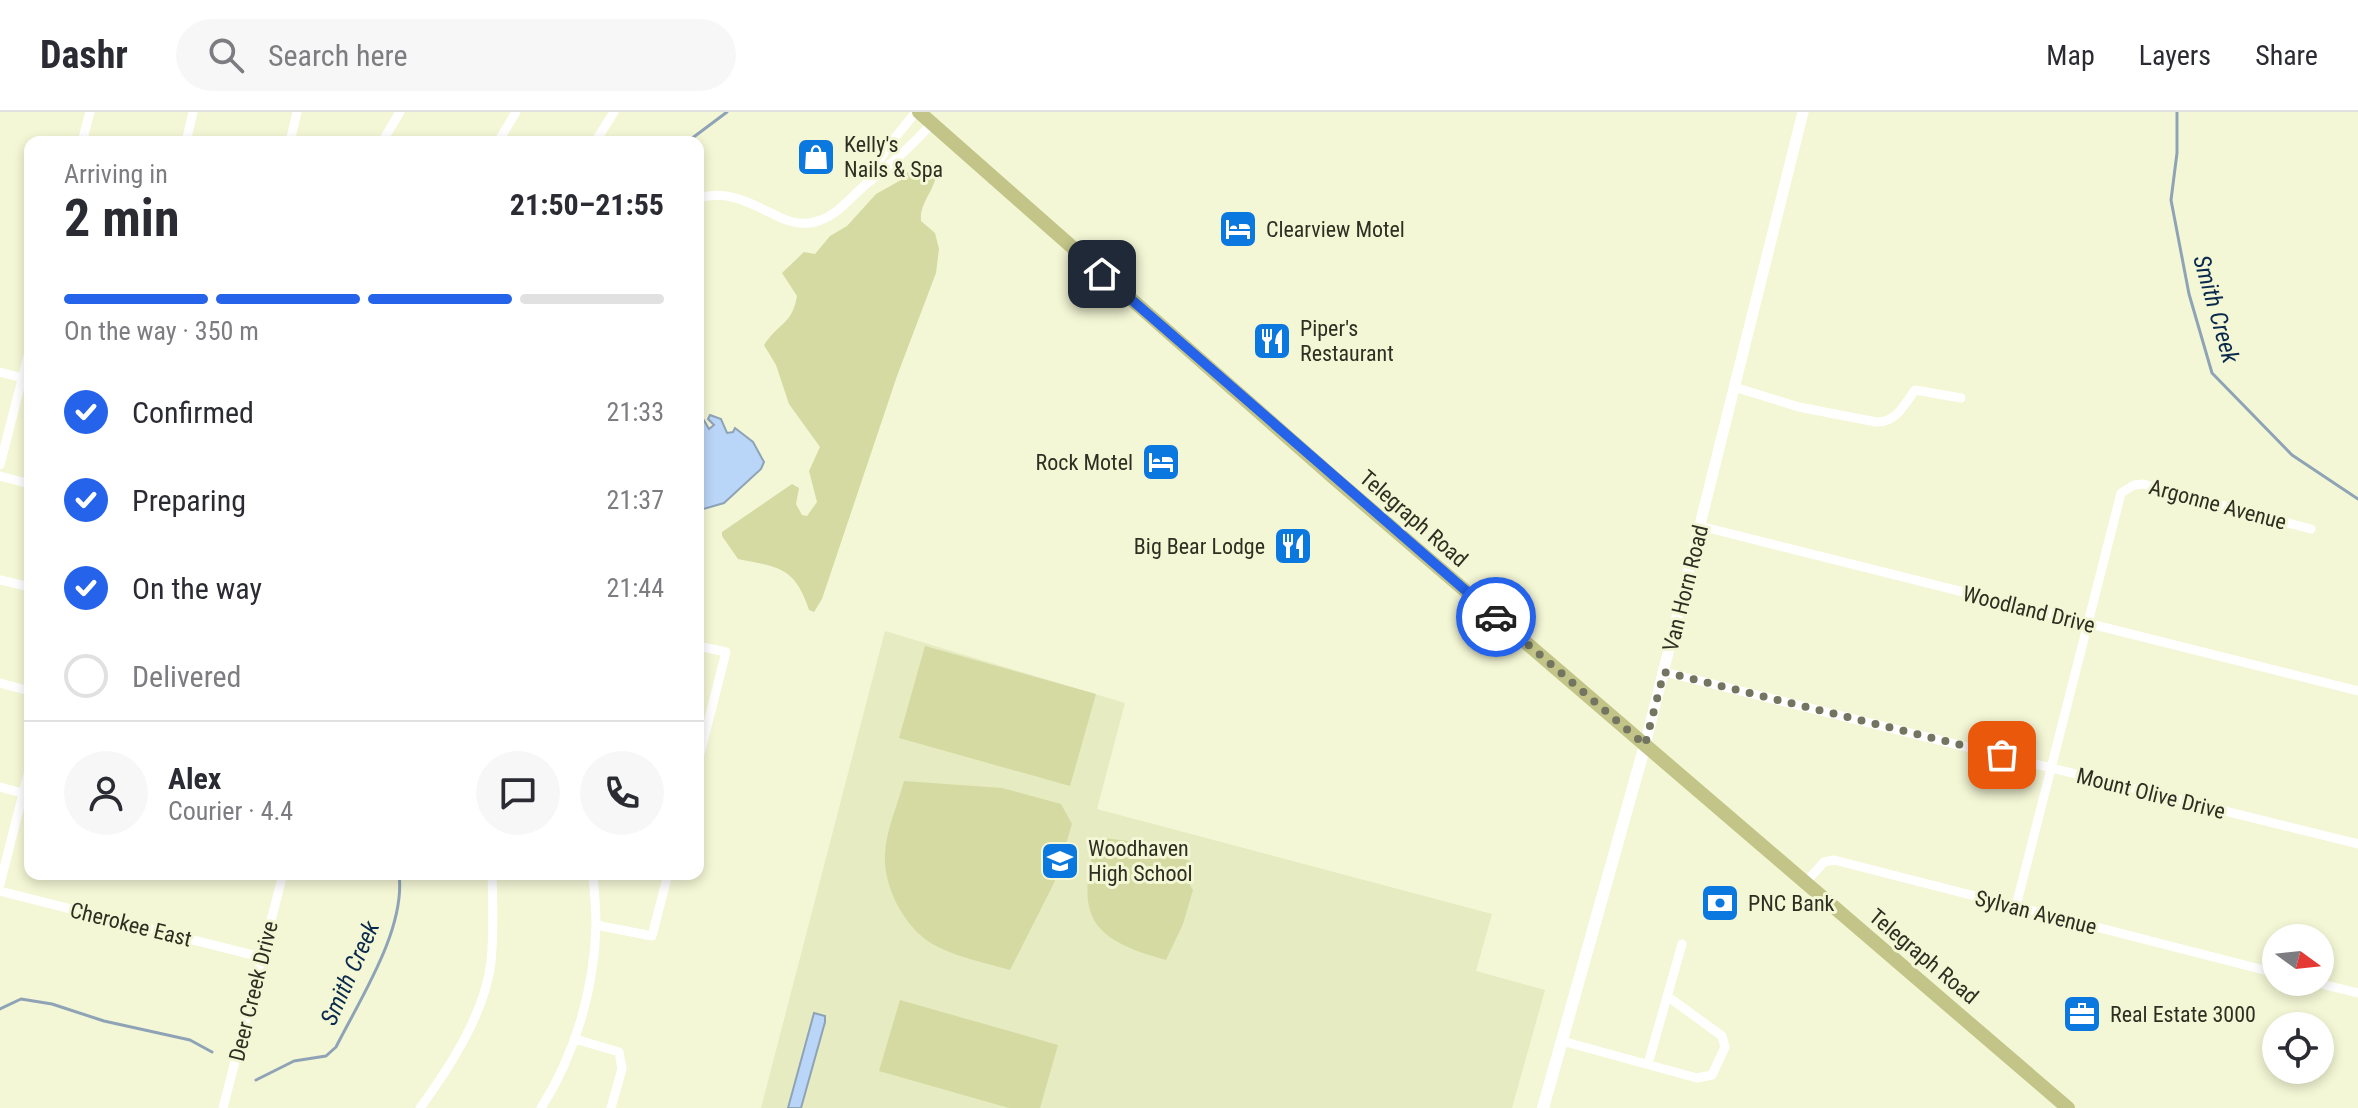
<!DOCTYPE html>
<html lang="en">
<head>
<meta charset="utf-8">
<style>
  :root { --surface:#fff; --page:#f7f7f7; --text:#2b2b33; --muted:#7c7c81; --line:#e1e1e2; --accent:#2563eb }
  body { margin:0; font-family:"Roboto Condensed",sans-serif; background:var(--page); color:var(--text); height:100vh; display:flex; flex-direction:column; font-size:30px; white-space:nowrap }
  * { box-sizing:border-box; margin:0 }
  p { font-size:26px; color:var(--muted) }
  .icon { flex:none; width:44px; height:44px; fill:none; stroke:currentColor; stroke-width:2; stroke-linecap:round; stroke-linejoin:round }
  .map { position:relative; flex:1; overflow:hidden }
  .panel { position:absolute; left:24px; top:24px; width:680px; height:744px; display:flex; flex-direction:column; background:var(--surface); border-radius:16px; box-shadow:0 4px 12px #0003 }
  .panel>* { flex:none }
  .needle { width:52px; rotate:105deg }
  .buttons { position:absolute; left:2262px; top:812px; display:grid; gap:16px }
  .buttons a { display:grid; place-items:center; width:72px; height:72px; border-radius:50%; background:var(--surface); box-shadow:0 4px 12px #0003; font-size:40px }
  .pin { position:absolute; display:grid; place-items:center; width:68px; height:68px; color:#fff; margin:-34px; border-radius:16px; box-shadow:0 4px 12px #0006 }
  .courier { position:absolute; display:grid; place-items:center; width:80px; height:80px; margin:-40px; border:6px solid #2563eb; border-radius:50%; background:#fff; color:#222; box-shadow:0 2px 10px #0007 }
  .head em { font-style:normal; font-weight:700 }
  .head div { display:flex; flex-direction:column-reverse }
  .head { display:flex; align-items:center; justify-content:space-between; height:136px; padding:0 40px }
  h1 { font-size:52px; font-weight:700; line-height:60px }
  .bar { display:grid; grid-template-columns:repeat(4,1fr); gap:12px 8px; align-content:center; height:96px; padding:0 40px }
  .bar i { height:10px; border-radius:6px; background:var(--line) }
  .bar .on { background:var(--accent) }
  .bar p { grid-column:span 4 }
  .line { display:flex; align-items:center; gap:20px; padding:0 40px; border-top:2px solid var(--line) }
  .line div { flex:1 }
  .round { display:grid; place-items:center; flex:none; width:84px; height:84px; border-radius:42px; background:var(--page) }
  ol { padding:0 40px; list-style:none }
  li { display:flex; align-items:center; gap:24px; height:88px }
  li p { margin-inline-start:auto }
  li .icon { padding:8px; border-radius:50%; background:var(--accent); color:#fff; stroke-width:4 }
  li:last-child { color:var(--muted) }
  li i { width:44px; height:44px; border:4px solid var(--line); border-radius:50% }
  header { display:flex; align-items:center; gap:48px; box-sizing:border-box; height:112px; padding:0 40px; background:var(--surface); border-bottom:2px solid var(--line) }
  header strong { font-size:38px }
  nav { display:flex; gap:44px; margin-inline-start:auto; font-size:28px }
  .search { width:560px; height:72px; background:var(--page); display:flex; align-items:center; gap:20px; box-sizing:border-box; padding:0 28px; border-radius:44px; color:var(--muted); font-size:30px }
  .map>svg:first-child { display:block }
  .built { fill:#e7ebc1 }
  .green { fill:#d5daa2 }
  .water { fill:#b9d5f7; stroke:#8fa3b7; stroke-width:2 }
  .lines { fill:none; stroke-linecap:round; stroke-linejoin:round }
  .stream { stroke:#8fa3b7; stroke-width:3 }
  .minor { stroke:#fff; stroke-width:9 }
  .tertiary { stroke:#fff; stroke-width:11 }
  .secondary { stroke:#fff; stroke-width:12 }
  .primary { stroke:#c2c587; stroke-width:14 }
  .done { stroke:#737561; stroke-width:8; stroke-dasharray:0 14.4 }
  .route { stroke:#2563eb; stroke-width:10 }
  .labels { text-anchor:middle; stroke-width:6; stroke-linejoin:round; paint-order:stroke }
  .poi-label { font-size:22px; fill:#2e2f22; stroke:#f4f7d5; text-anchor:start }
  .street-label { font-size:22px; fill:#2e2f22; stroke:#f4f7d5 }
  .water-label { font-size:24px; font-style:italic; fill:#0a2a4d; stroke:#f4f7d5 }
</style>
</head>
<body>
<header>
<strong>Dashr</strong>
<div class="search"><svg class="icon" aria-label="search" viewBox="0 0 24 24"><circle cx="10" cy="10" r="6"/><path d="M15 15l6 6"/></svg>Search here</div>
<nav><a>Map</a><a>Layers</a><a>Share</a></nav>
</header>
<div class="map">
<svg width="2358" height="996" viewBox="0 0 2358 996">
  <rect width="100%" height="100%" fill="#f4f7d5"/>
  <path class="built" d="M 885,519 L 1125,591 L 1097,697 L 1492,802 L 1476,859 L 1545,878 L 1512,996 L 761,996 Z"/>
  <path class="green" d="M 924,50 L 931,50 L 937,57 C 936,79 919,90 921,109 L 935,121 L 939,137 L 936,161 L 897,264 L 822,487 L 814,500 L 809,498 C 795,455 779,455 738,447 L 722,424 L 722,420 L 792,372 L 799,376 L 796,392 L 802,403 L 807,404 L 817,390 L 809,359 L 820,335 L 789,292 L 776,253 L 764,233 C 779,210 792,213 797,184 L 782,161 L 804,140 L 815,142 L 830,124 L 847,114 L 876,82 L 901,68 L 915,52 Z
    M 925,534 L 1096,582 L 1070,674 L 899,626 Z
    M 904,669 L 1002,676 L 1061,692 L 1072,712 L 1054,771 L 1010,858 C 986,851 960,846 938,835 C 907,820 883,777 885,742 C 886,718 898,692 904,669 Z
    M 1097,725 L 1135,730 L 1171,739 L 1174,744 L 1190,749 L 1194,757 L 1190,773 L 1193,778 L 1183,812 L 1166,848 C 1088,827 1075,803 1097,725 Z
    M 900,888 L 1058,933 L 1040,996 L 1009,996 L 879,959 Z"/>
  <path class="water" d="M 710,303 L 721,307 L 727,321 L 733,320 L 735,316 L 753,330 L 764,350 L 761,357 L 724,391 L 700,398 L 698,397 L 701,336 L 698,307 L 702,305 L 709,317 L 714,313 L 708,307 Z
    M 814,901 L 825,904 L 825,910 L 801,996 L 788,996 Z"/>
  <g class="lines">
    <path class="stream" d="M 2177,0 L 2177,41 L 2171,88 L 2189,182 L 2212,261 L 2292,343 L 2358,387
      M 687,30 L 727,0
      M 0,897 L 21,887 L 52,892 L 104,909 L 190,928 L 212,940
      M 256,968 L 294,949 L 326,944 L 336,935 C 360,887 406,817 399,762"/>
    <path class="minor" d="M 82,30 L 90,0
      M 186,30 L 193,0
      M 290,30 L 297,0
      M 382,30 L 400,0
      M 498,30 L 516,0
      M 595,30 L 614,0
      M 867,68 L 889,33 L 916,0
      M 698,86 C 729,77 752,92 779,105 C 792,111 807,114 821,108 C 839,101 850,86 864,74 C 889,54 911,35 932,11
      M 0,260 L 30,268
      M 1734,275 L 1799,295 L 1876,310 C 1896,311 1904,293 1915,278 L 1961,286
      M 0,353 L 30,236
      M 0,364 L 30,372
      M 1700,414 L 2358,579
      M 0,468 L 30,475
      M 698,534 L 726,540 L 698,650
      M 1664,560 L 2358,732
      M 0,571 L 30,579
      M 0,675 L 30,683
      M 1805,771 L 1824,750 L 1834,748 L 2276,861
      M 0,772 L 30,654
      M 0,779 L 261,845
      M 2016,794 L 2121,381 L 2134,373 L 2143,372 L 2311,417
      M 596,813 L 652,824 L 668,762
      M 2313,870 L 2358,881
      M 575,927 L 619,940 L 622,957 L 611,996
      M 1562,929 L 1697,966 L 1712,963 L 1725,935 L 1722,924 L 1667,884
      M 1648,952 L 1682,832
      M 223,996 L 283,762
      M 420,996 C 450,955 485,901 491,850 C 494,821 493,791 492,762
      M 541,996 C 575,943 595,875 596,812 C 596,795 594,779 593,762"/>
    <path class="tertiary" d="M 1645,633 L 1803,0"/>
    <path class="secondary" d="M 1543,996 L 1645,633"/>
    <path class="primary" d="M 919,0 L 1334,366 L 2068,996"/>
  </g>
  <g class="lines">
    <path class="done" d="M 1496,505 L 1645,633 L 1664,560 L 2002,643"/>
    <path class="route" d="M 1102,162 L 1496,505"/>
  </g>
  <defs>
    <symbol id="shop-square" viewBox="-11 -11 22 22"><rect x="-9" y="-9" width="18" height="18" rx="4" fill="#0b78df" stroke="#f4f7d5"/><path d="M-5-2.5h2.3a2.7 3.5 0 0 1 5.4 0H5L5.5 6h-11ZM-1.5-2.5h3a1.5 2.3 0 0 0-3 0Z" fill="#fff"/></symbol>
    <symbol id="hotel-square" viewBox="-11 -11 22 22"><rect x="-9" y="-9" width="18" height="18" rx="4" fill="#0b78df" stroke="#f4f7d5"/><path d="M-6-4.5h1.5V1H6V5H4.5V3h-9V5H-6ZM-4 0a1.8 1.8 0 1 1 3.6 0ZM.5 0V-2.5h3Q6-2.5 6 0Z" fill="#fff"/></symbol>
    <symbol id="restaurant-square" viewBox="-11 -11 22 22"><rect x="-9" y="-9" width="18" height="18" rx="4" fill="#0b78df" stroke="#f4f7d5"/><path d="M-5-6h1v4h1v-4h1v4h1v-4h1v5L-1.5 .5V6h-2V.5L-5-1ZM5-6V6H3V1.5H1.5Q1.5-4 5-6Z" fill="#fff"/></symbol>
    <symbol id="school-square" viewBox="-11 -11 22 22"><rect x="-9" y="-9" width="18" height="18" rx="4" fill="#0b78df" stroke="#f4f7d5"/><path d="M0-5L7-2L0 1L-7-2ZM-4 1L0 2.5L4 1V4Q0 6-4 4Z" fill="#fff"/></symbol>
    <symbol id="bank-square" viewBox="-11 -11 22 22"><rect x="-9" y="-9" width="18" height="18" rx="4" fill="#0b78df" stroke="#f4f7d5"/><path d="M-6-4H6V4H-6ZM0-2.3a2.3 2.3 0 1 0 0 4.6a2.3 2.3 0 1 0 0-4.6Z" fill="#fff"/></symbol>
    <symbol id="office-square" viewBox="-11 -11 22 22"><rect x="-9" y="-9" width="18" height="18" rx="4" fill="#0b78df" stroke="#f4f7d5"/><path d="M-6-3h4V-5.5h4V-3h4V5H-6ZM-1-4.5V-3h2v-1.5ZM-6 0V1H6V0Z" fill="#fff"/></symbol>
  </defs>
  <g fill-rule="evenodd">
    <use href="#shop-square" x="794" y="23" width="44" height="44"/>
    <use href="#hotel-square" x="1216" y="95" width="44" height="44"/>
    <use href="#restaurant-square" x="1250" y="207" width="44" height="44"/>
    <use href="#hotel-square" x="1139" y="328" width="44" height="44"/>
    <use href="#restaurant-square" x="1271" y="412" width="44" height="44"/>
    <use href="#school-square" x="1038" y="727" width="44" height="44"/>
    <use href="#bank-square" x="1698" y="769" width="44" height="44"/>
    <use href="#office-square" x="2060" y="880" width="44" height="44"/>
  </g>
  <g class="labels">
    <g class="poi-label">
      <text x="844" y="40">Kelly's<tspan x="844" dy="25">Nails &amp; Spa</tspan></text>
      <text x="1266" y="125">Clearview Motel</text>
      <text x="1300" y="224">Piper's<tspan x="1300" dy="25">Restaurant</tspan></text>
      <text x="1133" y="358" text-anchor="end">Rock Motel</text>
      <text x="1265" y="442" text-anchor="end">Big Bear Lodge</text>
      <text x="1088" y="744">Woodhaven<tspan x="1088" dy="25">High School</tspan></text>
      <text x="1748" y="799">PNC Bank</text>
      <text x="2110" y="910">Real Estate 3000</text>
    </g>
    <g class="street-label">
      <text transform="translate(2218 392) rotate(15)" y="8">Argonne Avenue</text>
      <text transform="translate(1414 406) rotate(41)" y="8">Telegraph Road</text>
      <text transform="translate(1685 476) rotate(-76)" y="8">Van Horn Road</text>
      <text transform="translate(2029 497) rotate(14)" y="8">Woodland Drive</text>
      <text transform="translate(2151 681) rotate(14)" y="8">Mount Olive Drive</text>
      <text transform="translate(2036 800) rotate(14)" y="8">Sylvan Avenue</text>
      <text transform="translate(131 812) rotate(14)" y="8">Cherokee East</text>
      <text transform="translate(1924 844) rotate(40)" y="8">Telegraph Road</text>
      <text transform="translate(253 879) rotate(-76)" y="8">Deer Creek Drive</text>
    </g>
    <g class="water-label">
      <text transform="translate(2216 197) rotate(74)" y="8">Smith Creek</text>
      <text transform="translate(350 861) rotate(-66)" y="8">Smith Creek</text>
    </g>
  </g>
</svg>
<div class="buttons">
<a><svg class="needle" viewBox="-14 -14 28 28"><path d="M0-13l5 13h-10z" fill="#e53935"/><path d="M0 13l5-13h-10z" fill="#7c7c81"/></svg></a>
<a><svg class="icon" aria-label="locate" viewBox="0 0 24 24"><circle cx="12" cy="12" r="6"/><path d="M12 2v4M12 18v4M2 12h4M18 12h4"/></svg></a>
</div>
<div class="pin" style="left:2002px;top:643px;background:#ea580c"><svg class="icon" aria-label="bag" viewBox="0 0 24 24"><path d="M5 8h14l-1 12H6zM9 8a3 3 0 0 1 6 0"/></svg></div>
<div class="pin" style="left:1102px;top:162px;background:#1f2937"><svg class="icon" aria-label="home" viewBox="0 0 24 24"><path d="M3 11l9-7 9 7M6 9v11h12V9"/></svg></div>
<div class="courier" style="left:1496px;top:505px"><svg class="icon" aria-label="car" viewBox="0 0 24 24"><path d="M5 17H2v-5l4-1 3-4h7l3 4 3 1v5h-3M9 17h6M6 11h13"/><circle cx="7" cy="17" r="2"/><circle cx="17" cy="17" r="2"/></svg></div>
<section class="panel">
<div class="head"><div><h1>2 min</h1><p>Arriving in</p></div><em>21:50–21:55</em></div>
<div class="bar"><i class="on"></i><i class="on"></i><i class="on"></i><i></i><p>On the way · 350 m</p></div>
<ol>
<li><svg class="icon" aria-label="check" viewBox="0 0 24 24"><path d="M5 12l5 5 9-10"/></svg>Confirmed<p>21:33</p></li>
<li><svg class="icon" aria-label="check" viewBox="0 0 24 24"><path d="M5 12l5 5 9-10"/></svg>Preparing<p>21:37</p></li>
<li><svg class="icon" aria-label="check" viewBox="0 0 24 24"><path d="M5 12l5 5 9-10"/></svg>On the way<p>21:44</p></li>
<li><i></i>Delivered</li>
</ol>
<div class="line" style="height:144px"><a class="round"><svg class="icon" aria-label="person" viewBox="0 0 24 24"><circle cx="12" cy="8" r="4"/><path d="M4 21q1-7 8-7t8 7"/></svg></a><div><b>Alex</b><p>Courier · 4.4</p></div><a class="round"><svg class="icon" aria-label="chat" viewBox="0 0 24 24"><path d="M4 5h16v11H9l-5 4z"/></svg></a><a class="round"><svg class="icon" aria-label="phone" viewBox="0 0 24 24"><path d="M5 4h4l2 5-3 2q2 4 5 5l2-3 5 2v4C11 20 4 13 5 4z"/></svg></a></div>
</section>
</div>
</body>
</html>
